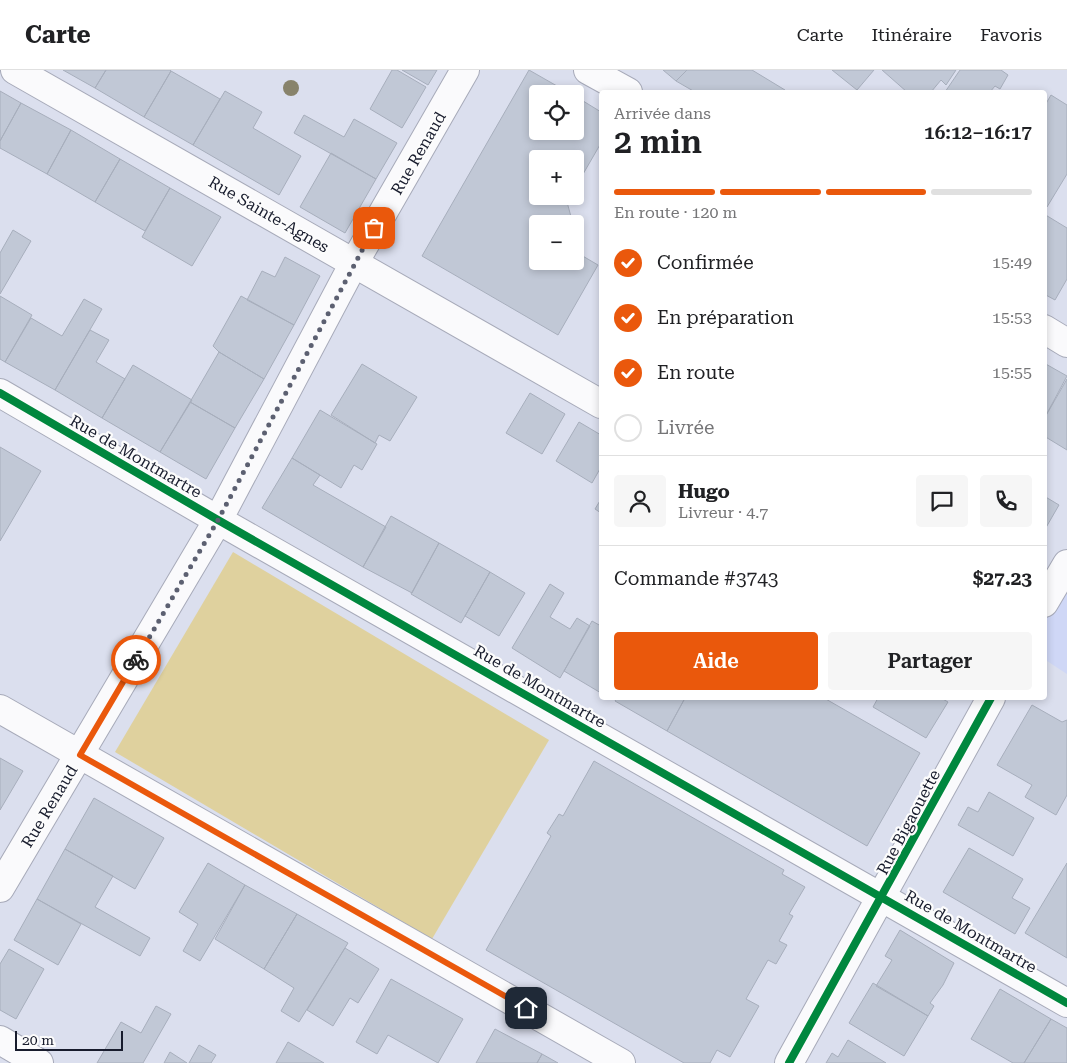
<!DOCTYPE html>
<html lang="fr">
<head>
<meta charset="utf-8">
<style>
  :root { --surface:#fff; --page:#f6f6f6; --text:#202124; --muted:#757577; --line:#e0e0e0; --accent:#ea580c }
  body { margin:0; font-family:"Roboto Serif",serif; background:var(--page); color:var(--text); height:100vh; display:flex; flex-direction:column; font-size:19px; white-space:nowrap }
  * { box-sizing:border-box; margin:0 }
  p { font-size:16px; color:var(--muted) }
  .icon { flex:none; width:28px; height:28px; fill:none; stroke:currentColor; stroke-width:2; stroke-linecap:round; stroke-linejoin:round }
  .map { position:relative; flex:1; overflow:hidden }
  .details { position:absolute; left:599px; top:20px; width:448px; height:610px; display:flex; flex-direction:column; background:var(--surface); border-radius:5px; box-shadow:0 2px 8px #0003 }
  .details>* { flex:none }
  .controls { position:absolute; left:529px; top:15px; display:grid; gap:10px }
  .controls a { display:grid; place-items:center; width:55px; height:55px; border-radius:5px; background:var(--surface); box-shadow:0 2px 8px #0003; font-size:25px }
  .scale { position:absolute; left:15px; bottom:12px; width:108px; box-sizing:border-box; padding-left:5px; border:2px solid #181c2d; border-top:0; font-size:14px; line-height:18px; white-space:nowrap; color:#181c2d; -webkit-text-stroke:4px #fcfcfc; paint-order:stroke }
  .pin { position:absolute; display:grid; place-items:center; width:42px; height:42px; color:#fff; margin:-21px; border-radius:10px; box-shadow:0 2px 8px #0006 }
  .courier { position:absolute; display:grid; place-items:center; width:50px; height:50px; margin:-25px; border:4px solid #ea580c; border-radius:50%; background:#fff; color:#222; box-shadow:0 1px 6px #0007 }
  .head em { font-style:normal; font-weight:600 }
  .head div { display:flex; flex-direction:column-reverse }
  .head { display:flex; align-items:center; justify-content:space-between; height:85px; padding:0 15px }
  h1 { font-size:32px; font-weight:600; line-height:38px }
  .bar { display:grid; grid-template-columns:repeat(4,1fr); gap:8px 5px; align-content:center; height:60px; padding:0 15px }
  .bar i { height:6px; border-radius:4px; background:var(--line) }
  .bar .current { background:var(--accent) }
  .bar p { grid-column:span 4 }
  .line { display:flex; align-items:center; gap:12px; padding:0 15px; border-top:1px solid var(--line) }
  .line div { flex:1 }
  .round { display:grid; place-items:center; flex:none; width:52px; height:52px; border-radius:5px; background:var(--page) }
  ol { padding:0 15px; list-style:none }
  li { display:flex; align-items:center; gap:15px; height:55px }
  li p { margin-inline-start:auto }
  li .icon { padding:5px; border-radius:50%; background:var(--accent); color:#fff; stroke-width:4 }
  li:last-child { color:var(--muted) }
  li i { width:28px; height:28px; border:2px solid var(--line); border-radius:50% }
  .primary-button { display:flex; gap:10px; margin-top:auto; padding:10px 15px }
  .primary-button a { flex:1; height:58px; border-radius:5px; background:var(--accent); color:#fff; font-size:20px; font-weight:600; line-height:58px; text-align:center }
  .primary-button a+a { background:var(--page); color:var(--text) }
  header { display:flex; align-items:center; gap:30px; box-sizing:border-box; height:70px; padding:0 25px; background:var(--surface); border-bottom:1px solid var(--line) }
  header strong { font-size:24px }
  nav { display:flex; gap:28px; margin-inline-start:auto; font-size:18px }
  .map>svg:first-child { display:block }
  .built { fill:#cfd7f6 }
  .green { fill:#dfd19e }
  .building { fill:#c1c8d6; stroke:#a7aebc }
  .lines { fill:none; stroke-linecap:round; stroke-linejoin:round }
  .minor-casing { stroke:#a7aab9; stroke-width:30 }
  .minor { stroke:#fafafc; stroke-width:28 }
  .cycleway-casing { stroke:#fcfcfc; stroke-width:11 }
  .cycleway { stroke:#00873e; stroke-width:8 }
  .tree { fill:#88836b }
  .done { stroke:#5c6071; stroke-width:5; stroke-dasharray:0 9 }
  .route { stroke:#ea580c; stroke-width:6 }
  .labels { text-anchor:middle; stroke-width:4.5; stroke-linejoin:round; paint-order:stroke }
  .street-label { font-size:16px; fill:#181c2d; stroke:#fcfcfc }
</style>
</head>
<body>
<header>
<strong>Carte</strong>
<nav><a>Carte</a><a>Itinéraire</a><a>Favoris</a></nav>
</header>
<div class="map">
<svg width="1067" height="993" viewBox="0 0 1067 993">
  <rect width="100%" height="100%" fill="#dbdfee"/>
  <path class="built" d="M 1067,494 L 1067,604 L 1044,589 L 1044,533 Z"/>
  <path class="green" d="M 233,482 L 549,670 L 432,869 L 115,682 Z"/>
  <path class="building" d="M 63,0 L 106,0 L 95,18 Z
    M 106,0 L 170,0 L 171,1 L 144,47 L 95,18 Z
    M 392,0 L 397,0 L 426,17 L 402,58 L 370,39 Z
    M 402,0 L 437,0 L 428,15 Z
    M 529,0 L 571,24 L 538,24 L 538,61 L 575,61 L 575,26 L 601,42 L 601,73 L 575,118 L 575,89 L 538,89 L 538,126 L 570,126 L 567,132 L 573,154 L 538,154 L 538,191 L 575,191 L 575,161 L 581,185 L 598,195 L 558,265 L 422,186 Z
    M 663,0 L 687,0 L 676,11 Z
    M 687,0 L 752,0 L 785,20 L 783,22 L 695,22 L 676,11 Z
    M 832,0 L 874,0 L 857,20 Z
    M 882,0 L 956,0 L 946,15 L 941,10 L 931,22 L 907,22 Z
    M 960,0 L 1001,0 L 1008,5 L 1000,19 L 995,16 L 990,22 L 945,22 Z
    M 171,1 L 220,29 L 193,75 L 144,47 Z
    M 0,21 L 21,33 L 0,71 Z
    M 225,21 L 262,42 L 253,58 L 301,86 L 279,125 L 193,75 Z
    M 1051,25 L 1067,35 L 1067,104 L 1047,137 L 1044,135 L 1044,37 Z
    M 21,33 L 71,60 L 47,104 L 0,78 L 0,71 Z
    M 304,45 L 344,67 L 354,49 L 397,73 L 376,109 L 294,63 Z
    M 71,60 L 120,89 L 95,132 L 47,104 Z
    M 331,83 L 376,109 L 345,163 L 300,137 Z
    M 120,89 L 170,118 L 145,161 L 95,132 Z
    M 170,118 L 221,147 L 192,196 L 142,167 Z
    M 1044,144 L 1067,158 L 1067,209 L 1055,230 L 1044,224 Z
    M 13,160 L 31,171 L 0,224 L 0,183 Z
    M 285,187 L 320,206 L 294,255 L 247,230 L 262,201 L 275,207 Z
    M 0,226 L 32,245 L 5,292 L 0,289 Z
    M 241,226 L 294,255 L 264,309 L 219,282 L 213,276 Z
    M 84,229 L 102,239 L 55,320 L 5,292 L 31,248 L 62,266 Z
    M 90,260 L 109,270 L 96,292 L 125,309 L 102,348 L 55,320 Z
    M 219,282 L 264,309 L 235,358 L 190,332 Z
    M 1044,293 L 1067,306 L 1044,349 Z
    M 362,294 L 417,327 L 390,371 L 379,365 L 375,373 L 331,345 Z
    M 133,295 L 192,330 L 160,382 L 102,348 Z
    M 1067,309 L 1067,380 L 1044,366 L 1044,349 Z
    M 530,323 L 565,344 L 542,384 L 506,363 Z
    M 190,332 L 235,358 L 206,409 L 160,382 Z
    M 320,340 L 377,374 L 362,400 L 354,395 L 341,418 L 292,388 Z
    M 579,352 L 601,365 L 601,397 L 592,413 L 556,391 Z
    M 0,377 L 41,401 L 0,471 Z
    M 292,388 L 320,405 L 313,415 L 386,457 L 363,497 L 262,438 Z
    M 1044,426 L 1059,435 L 1044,461 Z
    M 601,429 L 601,443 L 595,439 Z
    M 391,446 L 439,473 L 412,523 L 363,497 Z
    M 439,473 L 490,502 L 461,553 L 411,524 Z
    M 490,502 L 525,523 L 499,566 L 465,546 Z
    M 550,514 L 564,523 L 550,547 L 570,559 L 577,548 L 590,556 L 560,608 L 512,578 Z
    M 592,551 L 601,556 L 601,623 L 564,601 Z
    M 617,628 L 685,628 L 667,661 L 615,631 Z
    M 685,628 L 824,628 L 920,683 L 867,776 L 667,661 Z
    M 878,628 L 941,628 L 948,632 L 926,668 L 873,637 Z
    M 1032,635 L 1062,652 L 1067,650 L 1067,725 L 1056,745 L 1025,727 L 1032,715 L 997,695 Z
    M 0,688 L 23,701 L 0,740 Z
    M 594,691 L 784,800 L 782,804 L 805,817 L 789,844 L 793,846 L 779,871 L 787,875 L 776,894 L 768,890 L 746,929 L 759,936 L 730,987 L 717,980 L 710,993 L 684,993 L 486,880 L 551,766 L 547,763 L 559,744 L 563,746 Z
    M 989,722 L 1034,748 L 1013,786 L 958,755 L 968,737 L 978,742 Z
    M 94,728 L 164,768 L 135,819 L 65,779 Z
    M 969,778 L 1023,809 L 1012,828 L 1030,838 L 1015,864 L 943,822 Z
    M 65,779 L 113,806 L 95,837 L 150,868 L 140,886 L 37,829 Z
    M 208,793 L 245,815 L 200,891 L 183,881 L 198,854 L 179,842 Z
    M 1067,793 L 1067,888 L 1025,863 Z
    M 245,815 L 297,844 L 264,899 L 215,869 Z
    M 37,829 L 81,854 L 58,895 L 14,870 Z
    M 297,844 L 348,873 L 299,952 L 281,941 L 294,918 L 264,899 Z
    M 900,860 L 954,893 L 943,915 L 930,933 L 934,936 L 928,946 L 876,916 L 892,890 L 885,886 Z
    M 345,878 L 379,899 L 358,933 L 350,928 L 333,956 L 307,940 Z
    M 9,879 L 44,899 L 16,949 L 0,940 L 0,894 Z
    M 391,909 L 463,949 L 438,993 L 388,965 L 377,984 L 356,972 Z
    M 873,913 L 928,946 L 904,986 L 849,953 Z
    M 1000,919 L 1051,949 L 1024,993 L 1013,993 L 971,969 Z
    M 156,936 L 171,944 L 143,993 L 97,993 L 121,952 L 141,963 Z
    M 1051,949 L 1067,958 L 1067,993 L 1024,993 Z
    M 495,959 L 542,984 L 537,993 L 476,993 Z
    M 848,970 L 886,993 L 826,993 L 832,983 L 838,987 Z
    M 288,972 L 324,993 L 276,993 Z
    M 199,975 L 216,985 L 211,993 L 189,993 Z
    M 170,982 L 187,993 L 164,993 Z
    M 542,984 L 558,993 L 537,993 Z"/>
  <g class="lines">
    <defs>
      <path id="minor" d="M 15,0 L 601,334
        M 588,0 L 628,22
        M 1044,259 L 1067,273
        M 0,323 L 218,450 L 1067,933
        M 1044,533 L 1067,494
        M 0,639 L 621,993
        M 0,818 L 218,450 L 354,193 L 465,0
        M 0,970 L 39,993
        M 789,993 L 991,628"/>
    </defs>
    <use href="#minor" class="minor-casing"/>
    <use href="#minor" class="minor"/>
    <defs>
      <path id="cycleway" d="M 0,323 L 218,450 L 1067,933
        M 789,993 L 991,628"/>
    </defs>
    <use href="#cycleway" class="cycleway-casing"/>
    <use href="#cycleway" class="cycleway"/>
  </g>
  <circle class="tree" cx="291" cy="18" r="8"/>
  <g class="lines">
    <path class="done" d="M 136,590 L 218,450 L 374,158"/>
    <path class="route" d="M 136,590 L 80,685 L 526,938"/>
  </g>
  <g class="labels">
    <g class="street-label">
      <text transform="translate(418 83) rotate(-60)" y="6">Rue Renaud</text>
      <text transform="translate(269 144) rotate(30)" y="6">Rue Sainte-Agnes</text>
      <text transform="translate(136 386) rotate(30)" y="6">Rue de Montmartre</text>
      <text transform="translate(540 616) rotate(30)" y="6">Rue de Montmartre</text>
      <text transform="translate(49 736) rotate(-59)" y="6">Rue Renaud</text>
      <text transform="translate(908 752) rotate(-62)" y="6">Rue Bigaouette</text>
      <text transform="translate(971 861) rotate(30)" y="6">Rue de Montmartre</text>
    </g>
  </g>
</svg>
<div class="controls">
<a><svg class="icon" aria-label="locate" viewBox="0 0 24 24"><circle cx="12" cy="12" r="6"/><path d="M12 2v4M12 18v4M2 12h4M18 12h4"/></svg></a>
<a>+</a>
<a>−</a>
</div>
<div class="scale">20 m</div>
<div class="pin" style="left:374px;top:158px;background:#ea580c"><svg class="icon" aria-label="bag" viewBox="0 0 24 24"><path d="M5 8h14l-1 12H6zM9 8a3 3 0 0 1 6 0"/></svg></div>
<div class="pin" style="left:526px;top:938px;background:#1f2937"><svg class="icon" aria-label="home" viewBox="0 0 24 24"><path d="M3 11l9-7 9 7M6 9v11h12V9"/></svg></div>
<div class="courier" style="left:136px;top:590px"><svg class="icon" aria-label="bike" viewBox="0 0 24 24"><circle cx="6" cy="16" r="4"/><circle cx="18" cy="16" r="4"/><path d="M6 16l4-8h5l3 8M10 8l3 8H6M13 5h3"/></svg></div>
<section class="details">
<div class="head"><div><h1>2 min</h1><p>Arrivée dans</p></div><em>16:12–16:17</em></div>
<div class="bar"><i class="current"></i><i class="current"></i><i class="current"></i><i></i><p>En route · 120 m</p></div>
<ol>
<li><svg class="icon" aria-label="check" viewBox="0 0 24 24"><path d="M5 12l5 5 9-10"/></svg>Confirmée<p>15:49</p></li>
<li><svg class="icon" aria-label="check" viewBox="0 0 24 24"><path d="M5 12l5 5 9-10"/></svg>En préparation<p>15:53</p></li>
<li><svg class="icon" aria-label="check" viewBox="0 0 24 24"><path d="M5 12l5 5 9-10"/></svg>En route<p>15:55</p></li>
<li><i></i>Livrée</li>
</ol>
<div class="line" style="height:90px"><a class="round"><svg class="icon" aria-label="person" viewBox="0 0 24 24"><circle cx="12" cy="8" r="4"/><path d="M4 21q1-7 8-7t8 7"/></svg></a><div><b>Hugo</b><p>Livreur · 4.7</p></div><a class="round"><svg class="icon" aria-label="chat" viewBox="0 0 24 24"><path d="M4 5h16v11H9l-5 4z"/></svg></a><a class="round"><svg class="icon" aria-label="phone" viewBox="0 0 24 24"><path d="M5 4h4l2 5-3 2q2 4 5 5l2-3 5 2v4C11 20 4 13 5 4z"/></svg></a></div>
<div class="line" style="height:65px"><div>Commande #3743</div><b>$27.23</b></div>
<div class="primary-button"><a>Aide</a><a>Partager</a></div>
</section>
</div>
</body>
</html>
